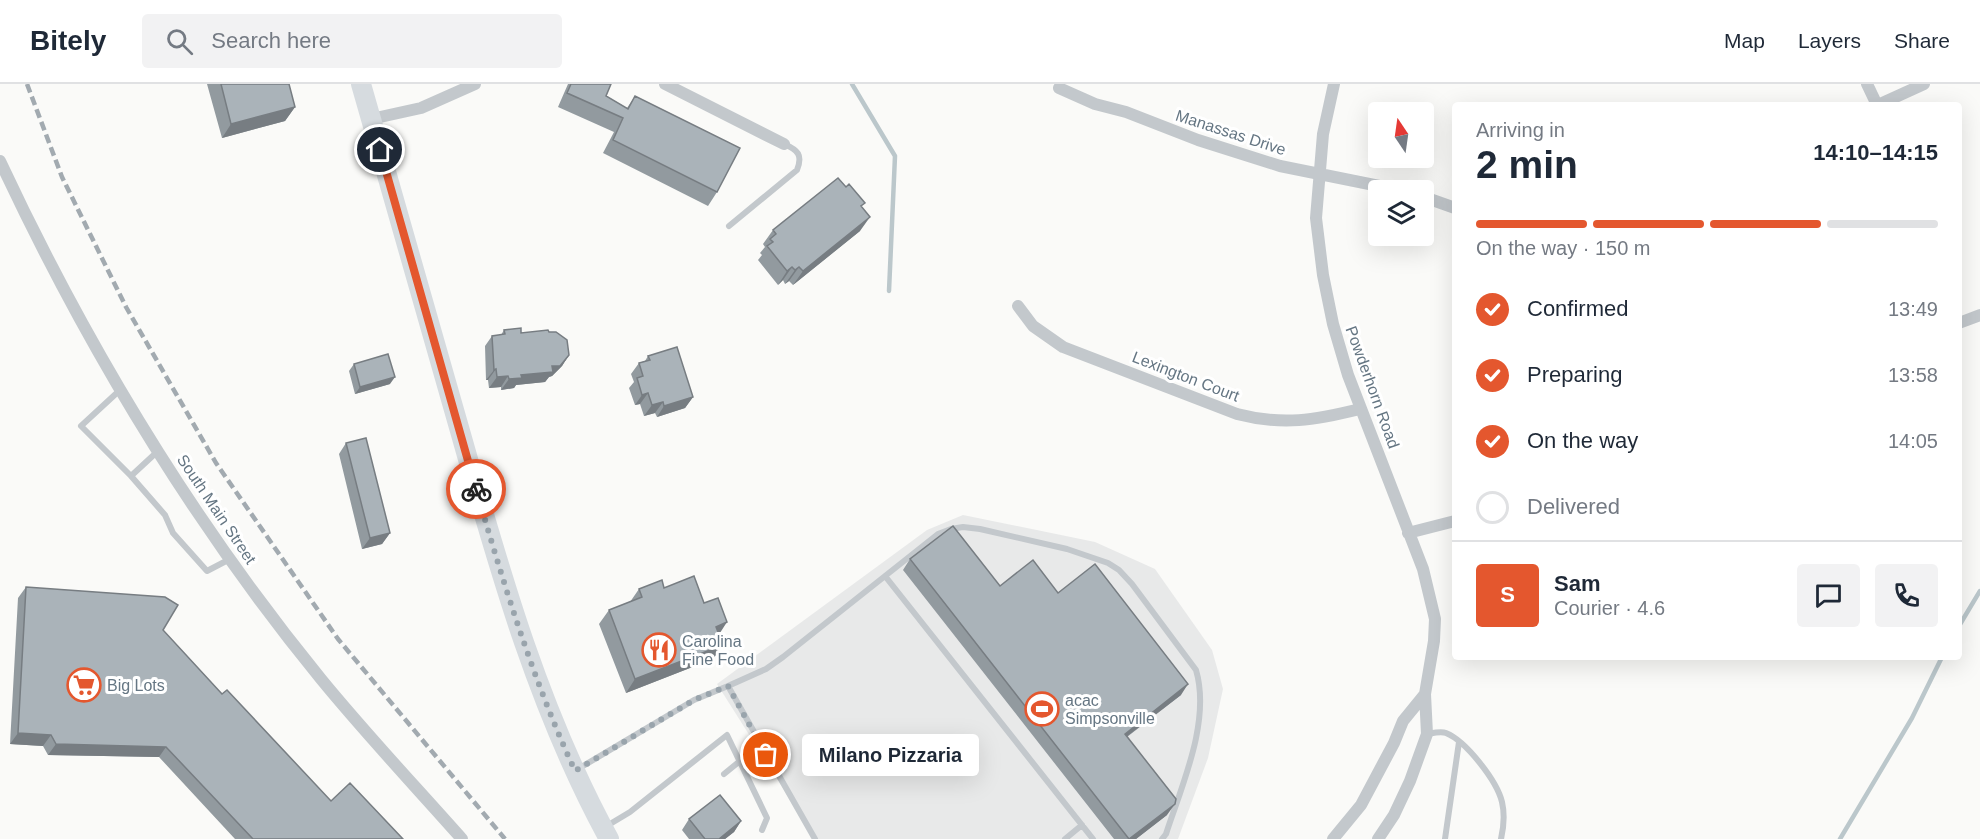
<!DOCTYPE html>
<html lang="en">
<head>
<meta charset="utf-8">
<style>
  :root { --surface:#fff; --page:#f2f2f3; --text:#1f2937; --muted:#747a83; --line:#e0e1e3; --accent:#e4572e }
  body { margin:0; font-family:Helvetica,sans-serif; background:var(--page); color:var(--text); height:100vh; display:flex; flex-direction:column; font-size:22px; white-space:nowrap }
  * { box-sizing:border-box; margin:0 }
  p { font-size:20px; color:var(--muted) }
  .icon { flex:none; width:33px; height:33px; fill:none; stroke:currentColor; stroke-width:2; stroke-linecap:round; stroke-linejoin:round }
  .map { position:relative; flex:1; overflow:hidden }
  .side { position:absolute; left:1452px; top:18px; width:510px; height:558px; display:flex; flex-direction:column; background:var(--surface); border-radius:6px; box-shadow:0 6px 24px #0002 }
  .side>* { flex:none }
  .needle { width:39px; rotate:347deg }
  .fabs { position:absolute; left:1368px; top:18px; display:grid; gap:12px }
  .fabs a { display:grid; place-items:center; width:66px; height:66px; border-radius:6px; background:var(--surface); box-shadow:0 6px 24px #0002; font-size:30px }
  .pin { position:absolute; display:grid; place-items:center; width:51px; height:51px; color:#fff; margin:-26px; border:3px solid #fff; border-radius:50%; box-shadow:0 2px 6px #0007 }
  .courier { position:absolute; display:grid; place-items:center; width:60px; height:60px; margin:-30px; border:4px solid #e4572e; border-radius:50%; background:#fff; color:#222; box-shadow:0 2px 8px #0007 }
  .bubble { position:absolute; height:42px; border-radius:6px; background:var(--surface); box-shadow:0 6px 24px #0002; font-size:20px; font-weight:700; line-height:42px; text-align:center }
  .headline em { font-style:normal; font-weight:700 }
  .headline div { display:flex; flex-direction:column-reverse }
  .headline { display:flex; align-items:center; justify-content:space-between; height:102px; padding:0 24px }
  h1 { font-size:39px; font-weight:700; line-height:45px }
  .bar { display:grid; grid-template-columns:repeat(4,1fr); gap:9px 6px; align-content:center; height:72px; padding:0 24px }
  .bar i { height:8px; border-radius:4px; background:var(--line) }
  .bar .active { background:var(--accent) }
  .bar p { grid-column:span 4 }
  .line { display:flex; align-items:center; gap:15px; padding:0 24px; border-top:2px solid var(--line) }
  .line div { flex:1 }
  .round { display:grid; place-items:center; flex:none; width:63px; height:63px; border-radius:6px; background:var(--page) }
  ol { padding:0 24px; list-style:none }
  li { display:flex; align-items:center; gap:18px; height:66px }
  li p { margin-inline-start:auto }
  li .icon { padding:6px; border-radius:50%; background:var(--accent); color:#fff; stroke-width:4 }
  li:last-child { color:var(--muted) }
  li i { width:33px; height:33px; border:3px solid var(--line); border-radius:50% }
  header { display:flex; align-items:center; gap:36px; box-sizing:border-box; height:84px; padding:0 30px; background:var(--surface); border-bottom:2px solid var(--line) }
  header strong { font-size:28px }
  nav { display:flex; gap:33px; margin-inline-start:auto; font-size:21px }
  .search { width:420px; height:54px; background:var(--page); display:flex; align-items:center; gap:15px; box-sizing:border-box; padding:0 21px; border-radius:6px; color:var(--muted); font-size:22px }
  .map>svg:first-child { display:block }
  .built { fill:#e8e9e9 }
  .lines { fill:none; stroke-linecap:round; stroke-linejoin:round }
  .stream { stroke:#bbc7cb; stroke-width:4.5 }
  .service { stroke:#c3c8cc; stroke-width:6 }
  .minor { stroke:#c3c8cc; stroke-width:12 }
  .primary { stroke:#d6dbdf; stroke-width:20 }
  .rail { stroke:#a2aab0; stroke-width:4.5; stroke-dasharray:9 4.5; stroke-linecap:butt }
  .wall { fill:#929a9f }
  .shaded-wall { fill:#777d82 }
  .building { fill:#aab3b9; stroke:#777d82; stroke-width:1.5 }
  .done { stroke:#99a4ac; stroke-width:6; stroke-dasharray:0 10.8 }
  .route { stroke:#e4572e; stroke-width:8 }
  .labels { text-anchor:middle; stroke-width:6; stroke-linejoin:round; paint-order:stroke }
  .street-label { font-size:16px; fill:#657683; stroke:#fff }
  .poi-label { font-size:16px; fill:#657683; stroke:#fff; text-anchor:start }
</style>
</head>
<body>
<header>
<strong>Bitely</strong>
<div class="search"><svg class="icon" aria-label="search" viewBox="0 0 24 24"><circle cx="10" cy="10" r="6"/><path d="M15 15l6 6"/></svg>Search here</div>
<nav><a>Map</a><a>Layers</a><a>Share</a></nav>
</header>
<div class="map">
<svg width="1980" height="755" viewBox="0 0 1980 755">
  <rect width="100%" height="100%" fill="#fafaf8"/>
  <path class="built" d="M 963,431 L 1095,458 L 1155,485 L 1212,566 L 1223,605 L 1208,674 L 1178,755 L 815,755 L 717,600 L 927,446 Z"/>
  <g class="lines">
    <path class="stream" d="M 852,0 L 895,72 L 889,207
      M 1959,542 L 1980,507
      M 1840,755 L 1912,634 L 1942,573"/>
    <path class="service" d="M 729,142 L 797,86 C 803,71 798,66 784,60
      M 120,306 L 81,342 L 131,392 L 158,367
      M 131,392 L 165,431 L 173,449 L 207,487 L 230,475
      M 885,492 L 1093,755
      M 728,602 L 766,585 L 783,573 L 938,450 L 951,445 L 963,443 L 980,445 L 1067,465 L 1108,479 L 1119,486 L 1132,500 L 1196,586 C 1211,637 1182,701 1166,750 L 1162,755
      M 1427,650 C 1433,649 1441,647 1446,649 C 1466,657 1497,697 1502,718 C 1505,731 1504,742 1501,755
      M 578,685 L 694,616 L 728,602 L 815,755
      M 724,690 L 740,677
      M 605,743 L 630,728 L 727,651 L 767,734 L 762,746
      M 1065,755 L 1082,741
      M 1445,755 L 1459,658"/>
    <path class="minor" d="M 665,0 L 784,60
      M 1334,0 L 1323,50 L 1316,134 L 1323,191 L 1333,240 L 1348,291 L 1423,485 L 1435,535 L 1434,557 L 1425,610 L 1427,650 L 1410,697 L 1394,731 L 1378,755
      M 1867,0 L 1877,21
      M 1059,4 L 1095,20 L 1126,28 L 1198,56 L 1280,82 L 1399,106
      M 1878,21 L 1924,0
      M 371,35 L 421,24 L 475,0
      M 0,77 C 86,261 192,437 321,595 C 366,650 415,702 462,755
      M 1424,113 L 1455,124
      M 1018,222 L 1033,242 L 1063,263 L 1237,330 C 1283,342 1315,336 1360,325
      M 1959,239 L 1980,231
      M 1408,449 L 1455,437
      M 1333,755 L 1361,721 L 1394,659 L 1403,637 L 1425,610"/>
    <path class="primary" d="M 361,0 C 395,118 428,236 462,354 C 501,492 540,629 609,755"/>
    <path class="rail" d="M 27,0 L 62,93 L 126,223 L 216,379 L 338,555 L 505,755"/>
  </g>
  <path class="wall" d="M 207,0 L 289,0 L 295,23 L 285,37 L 222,54 Z
    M 568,0 L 611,0 L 606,12 L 627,24 L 635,12 L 717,108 L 708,122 L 603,69 L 614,48 L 558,23 Z
    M 862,123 L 860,147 L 793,201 L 789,197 L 785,200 L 783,196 L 778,201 L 758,176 L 762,171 L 760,169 L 765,163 L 763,160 L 773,146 Z
    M 504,246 L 521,249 L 549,248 L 569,271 L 562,282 L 552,292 L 549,293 L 545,298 L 516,301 L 514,304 L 501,306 L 501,303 L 489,304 L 488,296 L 486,296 L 485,262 L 492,252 L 501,251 Z
    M 648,272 L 693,313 L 685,324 L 657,333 L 655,329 L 644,332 L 640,320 L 635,321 L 629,304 L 634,298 L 631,290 L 639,279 L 645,277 Z
    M 354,280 L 390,300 L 355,310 L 349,287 Z
    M 346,359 L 390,449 L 382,460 L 362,465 L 339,370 Z
    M 910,475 L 1000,502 L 1058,509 L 1181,611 L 1127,653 L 1167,731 L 1136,755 L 1114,755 L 903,486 Z
    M 26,503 L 163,546 L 222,610 L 331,717 L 403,755 L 235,755 L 159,673 L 48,671 L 43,662 L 10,660 L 18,514 Z
    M 664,504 L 704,519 L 723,561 L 713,575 L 626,609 L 599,540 L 609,526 L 630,518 L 639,505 Z
    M 689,735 L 741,737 L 734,748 L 725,755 L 689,755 L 682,746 Z"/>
  <path class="shaded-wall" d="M 295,23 L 285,37 L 222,54 L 231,40 Z
    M 870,133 L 860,147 L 793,201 L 803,187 Z
    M 792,183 L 783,196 L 778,201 L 787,187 Z
    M 799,183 L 789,197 L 785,200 L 795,186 Z
    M 569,271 L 562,282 L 552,292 L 549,293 L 545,298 L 516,301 L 514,304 L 501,306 L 509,295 L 521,291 Z
    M 496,285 L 488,296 L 486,296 L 494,286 Z
    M 508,292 L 501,303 L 489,304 L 497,293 Z
    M 395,293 L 390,300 L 355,310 L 360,303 Z
    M 648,309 L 640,320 L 635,321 L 642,311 Z
    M 693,313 L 685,324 L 657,333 L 664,322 Z
    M 663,318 L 655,329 L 644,332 L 652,321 Z
    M 390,449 L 382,460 L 362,465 L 370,454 Z
    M 727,538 L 718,552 L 716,543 Z
    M 723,561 L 713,575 L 626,609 L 635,595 Z
    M 1188,600 L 1181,611 L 1117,660 L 1125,650 Z
    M 18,649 L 51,651 L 43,662 L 10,660 Z
    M 56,660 L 166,663 L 159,673 L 48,671 Z
    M 1175,720 L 1167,731 L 1136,755 L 1129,755 Z
    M 741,737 L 734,748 L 725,755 L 719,755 Z"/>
  <path class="building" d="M 221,0 L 289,0 L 295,23 L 231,40 Z
    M 571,0 L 611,0 L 606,12 L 628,25 L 635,12 L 740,64 L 717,108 L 613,56 L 623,34 L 567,9 Z
    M 838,94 L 846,103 L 849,100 L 865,119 L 861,122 L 870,133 L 803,187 L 799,183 L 795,186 L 792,183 L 787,187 L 767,162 L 773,158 L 770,155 L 776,150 L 773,146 Z
    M 521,244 L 521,249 L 548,246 L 549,248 L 556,248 L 567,256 L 569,271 L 560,282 L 552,282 L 553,288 L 521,291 L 522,294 L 509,295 L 508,292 L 497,293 L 496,285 L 494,286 L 492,252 L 505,250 L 504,246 Z
    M 677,263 L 693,313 L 664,322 L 663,318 L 652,321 L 648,309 L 642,311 L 637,294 L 643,292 L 639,279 L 650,276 L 648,272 Z
    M 388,270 L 395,293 L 360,303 L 354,280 Z
    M 366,354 L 390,449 L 370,454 L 346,359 Z
    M 953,442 L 1000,502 L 1033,476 L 1058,509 L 1095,480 L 1188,600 L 1125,650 L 1176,715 L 1175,720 L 1129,755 L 910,475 Z
    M 694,492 L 704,519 L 718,514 L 727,538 L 716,543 L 723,561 L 635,595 L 609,526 L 642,513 L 639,505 L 662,496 L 664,504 Z
    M 26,503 L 165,513 L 178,521 L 163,546 L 222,610 L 227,606 L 331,717 L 350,699 L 403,755 L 253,755 L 166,663 L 56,660 L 51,651 L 18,649 Z
    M 720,711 L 741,737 L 719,755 L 705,755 L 689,735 Z"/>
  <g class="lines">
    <path class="done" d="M 476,405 C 504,501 533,596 575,687 L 694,616 L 728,602 L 766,671"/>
    <path class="route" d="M 380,66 L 476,405"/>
  </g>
  <defs>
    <symbol id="restaurant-ring" viewBox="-11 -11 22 22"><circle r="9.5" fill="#fff" stroke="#e4572e" stroke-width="1.5"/><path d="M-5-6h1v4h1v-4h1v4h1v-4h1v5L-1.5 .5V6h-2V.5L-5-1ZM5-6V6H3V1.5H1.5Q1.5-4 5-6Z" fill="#e4572e"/></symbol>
    <symbol id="supermarket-ring" viewBox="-11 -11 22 22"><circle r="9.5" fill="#fff" stroke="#e4572e" stroke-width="1.5"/><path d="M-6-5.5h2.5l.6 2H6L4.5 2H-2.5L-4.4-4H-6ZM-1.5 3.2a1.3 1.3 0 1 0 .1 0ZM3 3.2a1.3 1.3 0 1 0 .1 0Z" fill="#e4572e"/></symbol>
    <symbol id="stadium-ring" viewBox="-11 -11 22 22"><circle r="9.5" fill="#fff" stroke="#e4572e" stroke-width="1.5"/><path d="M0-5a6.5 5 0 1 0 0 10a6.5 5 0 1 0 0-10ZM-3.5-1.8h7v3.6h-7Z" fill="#e4572e"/></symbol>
  </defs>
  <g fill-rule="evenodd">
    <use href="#restaurant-ring" x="640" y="547" width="38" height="38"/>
    <use href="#supermarket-ring" x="65" y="582" width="38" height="38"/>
    <use href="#stadium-ring" x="1023" y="606" width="38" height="38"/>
  </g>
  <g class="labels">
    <g class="street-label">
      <text transform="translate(1231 48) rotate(18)" y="6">Manassas Drive</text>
      <text transform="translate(1186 292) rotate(21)" y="6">Lexington Court</text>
      <text transform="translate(1373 303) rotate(70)" y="6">Powderhorn Road</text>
      <text transform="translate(217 425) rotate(56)" y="6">South Main Street</text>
    </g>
    <g class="poi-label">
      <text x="682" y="563">Carolina<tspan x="682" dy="18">Fine Food</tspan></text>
      <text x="107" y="607">Big Lots</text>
      <text x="1065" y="622">acac<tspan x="1065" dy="18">Simpsonville</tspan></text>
    </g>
  </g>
</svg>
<div class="fabs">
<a><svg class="needle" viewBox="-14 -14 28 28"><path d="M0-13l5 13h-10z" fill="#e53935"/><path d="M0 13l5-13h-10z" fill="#747a83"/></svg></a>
<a><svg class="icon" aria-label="layers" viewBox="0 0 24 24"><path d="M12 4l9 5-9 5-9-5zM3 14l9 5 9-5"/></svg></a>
</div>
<div class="pin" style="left:766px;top:671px;background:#ea580c"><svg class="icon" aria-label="bag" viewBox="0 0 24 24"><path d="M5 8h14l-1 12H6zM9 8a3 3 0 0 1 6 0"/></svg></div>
<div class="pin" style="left:380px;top:66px;background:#1f2937"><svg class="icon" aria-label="home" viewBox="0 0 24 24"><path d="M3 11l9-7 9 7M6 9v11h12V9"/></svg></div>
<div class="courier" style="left:476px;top:405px"><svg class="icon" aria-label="bike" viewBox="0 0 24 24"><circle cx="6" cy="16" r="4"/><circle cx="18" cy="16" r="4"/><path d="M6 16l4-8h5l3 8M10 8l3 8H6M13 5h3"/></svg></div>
<div class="bubble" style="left:802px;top:650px;width:177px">Milano Pizzaria</div>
<section class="side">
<div class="headline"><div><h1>2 min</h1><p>Arriving in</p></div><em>14:10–14:15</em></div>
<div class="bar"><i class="active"></i><i class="active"></i><i class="active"></i><i></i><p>On the way · 150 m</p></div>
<ol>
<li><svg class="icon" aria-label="check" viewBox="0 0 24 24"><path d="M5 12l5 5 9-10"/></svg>Confirmed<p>13:49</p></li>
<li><svg class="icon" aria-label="check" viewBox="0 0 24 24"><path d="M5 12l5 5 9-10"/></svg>Preparing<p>13:58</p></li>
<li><svg class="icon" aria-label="check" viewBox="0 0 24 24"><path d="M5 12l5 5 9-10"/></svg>On the way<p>14:05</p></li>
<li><i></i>Delivered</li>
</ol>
<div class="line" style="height:108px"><b class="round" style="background:var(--accent);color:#fff">S</b><div><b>Sam</b><p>Courier · 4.6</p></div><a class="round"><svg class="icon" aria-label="chat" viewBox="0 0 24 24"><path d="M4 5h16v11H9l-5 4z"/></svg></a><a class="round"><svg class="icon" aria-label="phone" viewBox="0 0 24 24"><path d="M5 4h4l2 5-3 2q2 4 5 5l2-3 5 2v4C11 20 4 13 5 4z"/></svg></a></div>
</section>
</div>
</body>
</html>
